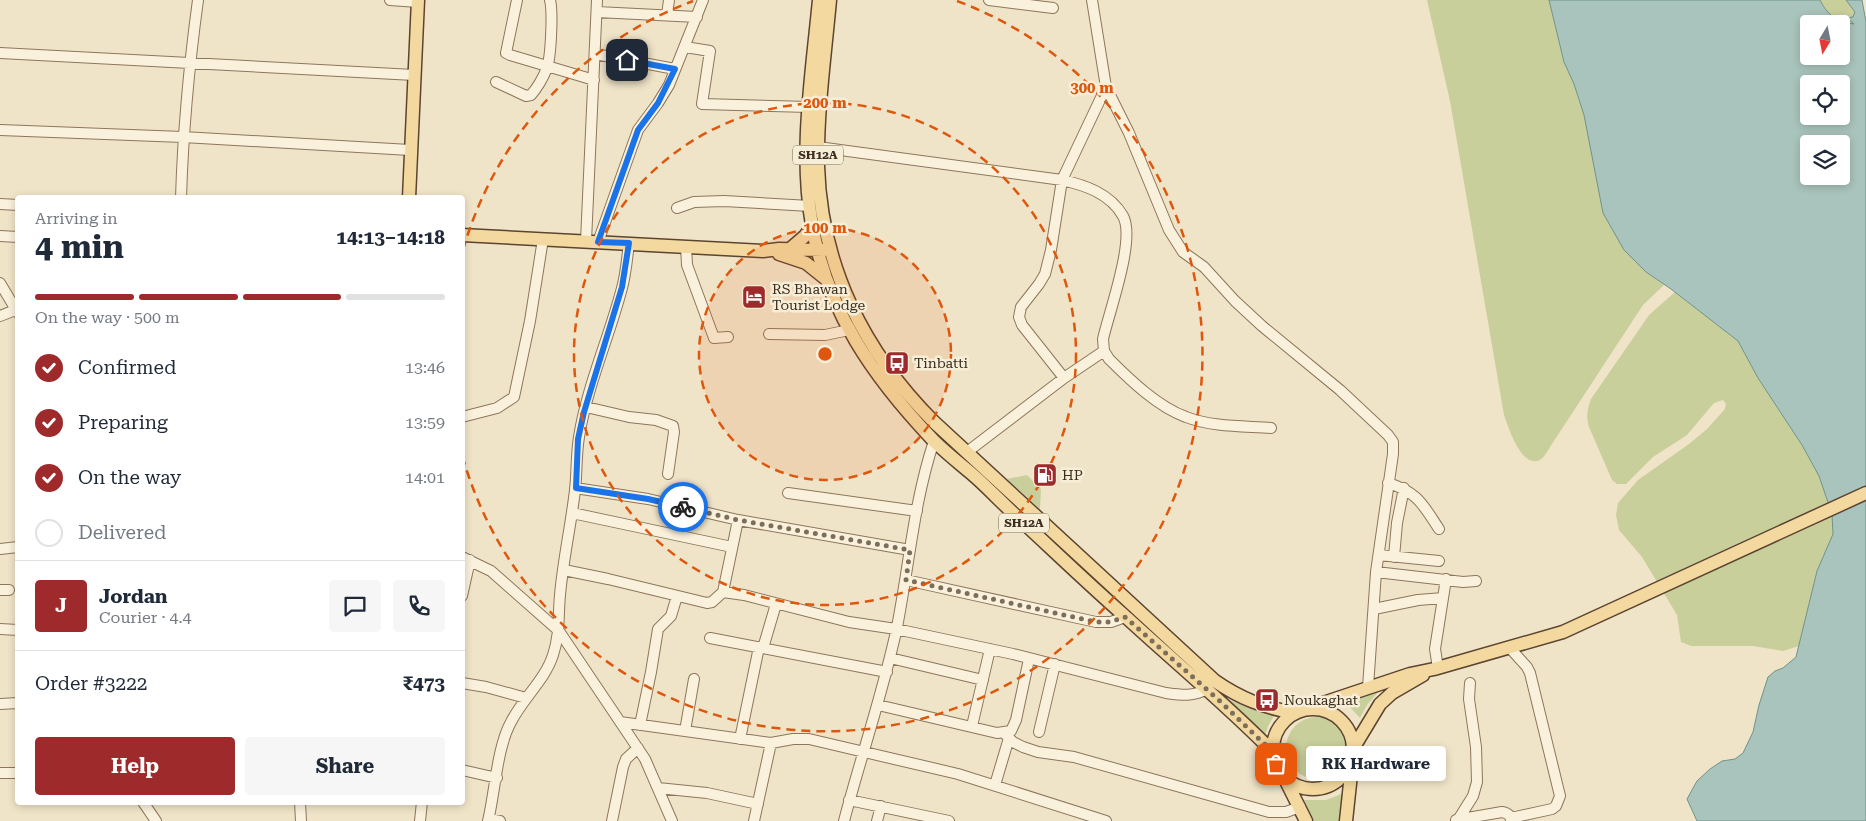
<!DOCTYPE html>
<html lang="en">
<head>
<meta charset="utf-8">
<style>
  :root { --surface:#fff; --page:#f6f6f7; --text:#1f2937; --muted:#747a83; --line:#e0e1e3; --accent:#9e2a2b }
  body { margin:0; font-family:"Roboto Serif",serif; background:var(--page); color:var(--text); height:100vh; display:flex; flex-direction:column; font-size:19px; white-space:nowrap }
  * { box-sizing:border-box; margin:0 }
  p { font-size:16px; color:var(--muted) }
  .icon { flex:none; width:28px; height:28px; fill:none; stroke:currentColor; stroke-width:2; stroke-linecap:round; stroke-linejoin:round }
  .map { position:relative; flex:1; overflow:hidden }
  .details { position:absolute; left:15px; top:195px; width:450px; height:610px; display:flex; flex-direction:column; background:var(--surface); border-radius:5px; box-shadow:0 2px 8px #0003 }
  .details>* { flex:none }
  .needle { width:32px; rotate:190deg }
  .controls { position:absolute; left:1800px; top:15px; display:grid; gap:10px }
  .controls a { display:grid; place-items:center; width:50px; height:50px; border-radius:5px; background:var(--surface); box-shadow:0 2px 8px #0003; font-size:25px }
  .pin { position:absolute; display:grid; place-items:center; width:42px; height:42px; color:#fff; margin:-21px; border-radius:10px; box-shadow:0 2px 8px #0006 }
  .courier { position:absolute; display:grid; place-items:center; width:50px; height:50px; margin:-25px; border:4px solid #1a73e8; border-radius:50%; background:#fff; color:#222; box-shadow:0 1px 6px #0007 }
  .bubble { position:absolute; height:35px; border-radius:5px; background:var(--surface); box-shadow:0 2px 8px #0003; font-size:16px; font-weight:700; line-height:35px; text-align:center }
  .head em { font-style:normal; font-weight:700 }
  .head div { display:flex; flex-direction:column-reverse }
  .head { display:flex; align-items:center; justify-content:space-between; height:85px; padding:0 20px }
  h1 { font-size:32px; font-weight:700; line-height:38px }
  .bar { display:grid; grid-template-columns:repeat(4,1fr); gap:8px 5px; align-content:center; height:60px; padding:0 20px }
  .bar i { height:6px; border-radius:4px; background:var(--line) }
  .bar .selected { background:var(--accent) }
  .bar p { grid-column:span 4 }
  .line { display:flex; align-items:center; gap:12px; padding:0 20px; border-top:1px solid var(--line) }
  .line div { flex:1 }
  .round { display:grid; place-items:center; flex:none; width:52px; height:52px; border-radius:5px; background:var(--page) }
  ol { padding:0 20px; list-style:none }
  li { display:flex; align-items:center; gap:15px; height:55px }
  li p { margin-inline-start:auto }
  li .icon { padding:5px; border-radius:50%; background:var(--accent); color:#fff; stroke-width:4 }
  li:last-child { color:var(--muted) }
  li i { width:28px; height:28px; border:2px solid var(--line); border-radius:50% }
  .primary-button { display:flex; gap:10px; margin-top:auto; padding:10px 20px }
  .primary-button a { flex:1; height:58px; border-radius:5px; background:var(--accent); color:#fff; font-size:20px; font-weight:700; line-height:58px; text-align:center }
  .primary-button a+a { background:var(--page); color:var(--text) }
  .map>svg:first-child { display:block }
  .green { fill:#c9cf9b }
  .water { fill:#a9c4bc; stroke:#6f938a; fill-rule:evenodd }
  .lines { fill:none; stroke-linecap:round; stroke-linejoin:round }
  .minor-casing { stroke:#8d765c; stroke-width:12 }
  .major-casing { stroke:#5b4430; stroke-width:15 }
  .minor { stroke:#faf1dc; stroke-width:10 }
  .major { stroke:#f3d9a0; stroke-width:12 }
  .done { stroke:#7c6e5b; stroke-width:5; stroke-dasharray:0 9 }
  .route { stroke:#1a73e8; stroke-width:6 }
  .ring { fill:none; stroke:#df570d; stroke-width:2.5; stroke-dasharray:9 6 }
  .labels { text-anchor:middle; stroke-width:5; stroke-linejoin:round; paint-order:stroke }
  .shield { fill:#f7eed8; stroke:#756857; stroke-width:1 }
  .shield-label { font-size:12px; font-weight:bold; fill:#3d2e20 }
  .poi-label { font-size:14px; fill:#3d2e20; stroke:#f7eed8; text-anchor:start }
  .centre { fill:#df570d; stroke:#f7eed8; stroke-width:2.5 }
  .ring-label { font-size:15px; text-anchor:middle; font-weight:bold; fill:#df570d; stroke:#f7eed8; stroke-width:5; stroke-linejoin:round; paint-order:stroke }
</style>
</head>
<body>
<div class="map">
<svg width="1866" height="821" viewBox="0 0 1866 821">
  <rect width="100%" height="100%" fill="#f0e4c8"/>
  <path class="green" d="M 1427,0 L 1549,0 L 1564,62 L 1574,84 L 1584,115 L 1646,272 L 1664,285 L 1643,305 L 1550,447 C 1547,452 1543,460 1537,461 C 1520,465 1508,426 1504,415 L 1450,101 Z
    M 1820,0 L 1846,0 L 1855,12 L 1853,17 L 1850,17 L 1850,21 L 1856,25 C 1838,22 1828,16 1820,0 Z
    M 1675,292 L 1738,341 L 1758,378 L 1802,445 L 1819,476 L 1832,514 L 1833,534 L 1817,571 L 1799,646 L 1783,651 L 1753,646 L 1691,646 L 1681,642 L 1677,615 L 1642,557 L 1619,530 L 1616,515 L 1618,503 L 1638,480 L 1689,444 L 1707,429 L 1725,409 L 1726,404 L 1723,400 L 1714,403 L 1687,435 L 1653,457 L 1626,484 L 1617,484 L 1612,480 L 1589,427 C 1586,417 1587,409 1591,399 L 1649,315 Z
    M 1027,475 L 1041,489 L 1040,509 L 1007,479 Z
    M 1379,691 L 1367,705 L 1360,718 L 1347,704 Z
    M 1230,700 L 1254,710 L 1274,716 L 1268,726 L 1265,736 Z
    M1286 748a31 31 0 1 1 62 0a31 31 0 1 1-62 0Z
    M 1344,793 L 1339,821 L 1314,821 L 1304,800 L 1326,800 Z"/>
  <path class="water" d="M 1549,0 L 1820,0 C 1827,15 1837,22 1854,24 L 1847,18 L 1853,17 L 1855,12 L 1846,0 L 1862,0 L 1866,22 L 1866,821 L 1697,821 L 1687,799 L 1697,781 L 1710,769 L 1722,761 L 1735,759 L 1743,753 L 1753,732 L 1759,705 L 1768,677 L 1775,671 L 1783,668 L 1796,657 L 1817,571 L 1833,534 L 1832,514 L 1819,476 L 1802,445 L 1758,378 L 1738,341 L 1671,289 L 1646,272 L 1624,250 L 1603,213 L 1584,115 L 1574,84 L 1564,62 ZM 1809,24 L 1841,24 L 1841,56 L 1809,56 ZM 1809,84 L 1841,84 L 1841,116 L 1809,116 ZM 1809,144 L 1841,144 L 1841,176 L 1809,176 Z"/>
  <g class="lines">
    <defs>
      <path id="minor" d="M 390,0 L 418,2
        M 517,0 L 506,53 L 510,55 L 594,80
        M 989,0 L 1053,8
        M 1092,0 L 1106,87 L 1129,133 L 1169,230 L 1183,252 L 1204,267 L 1235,301 L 1262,326 L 1340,390 L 1388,435 L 1393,442 L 1393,454 L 1376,572 L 1368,687
        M 597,12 L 697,17
        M 667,15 L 669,0
        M 685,47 L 710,51 L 702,104 L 809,107
        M 0,53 L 414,75
        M 595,54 L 675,69
        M 496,82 L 526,96 L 531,95 C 537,88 543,78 547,68 C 551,56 553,12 550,0
        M 0,130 L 183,137 L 410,150
        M 818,147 L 1062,180 C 1084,185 1110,193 1123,216 C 1136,239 1109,312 1103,339 L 1104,351 L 1109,359 C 1130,380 1158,407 1186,417 C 1212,427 1243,426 1271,428
        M 181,198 C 183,131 189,66 198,0
        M 0,204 L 18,205
        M 677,208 L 694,202 L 724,201 L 810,206
        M 0,236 L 18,237
        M 586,241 L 597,0
        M 598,242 L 638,130 L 658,103 L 669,85 L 703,0
        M 686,246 L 687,265 L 714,338 L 728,337
        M 0,283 L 18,313
        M 0,316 L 18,309
        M 769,334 L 825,335 L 849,330
        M 1064,378 L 1022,325 L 1019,317 L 1021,307 L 1039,284 L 1045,274 L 1051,250 L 1062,180 L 1106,87
        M 586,407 L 629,417 L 656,420 L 673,426 L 674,432 L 668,474
        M 462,417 L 497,408 L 514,397 L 530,321 L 543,239
        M 967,452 L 1064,378 L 1104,351
        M 1388,483 C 1418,492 1423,505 1439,529
        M 575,488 L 648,499 L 738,520 L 910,550
        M 788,493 L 917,511
        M 572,513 L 732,547
        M 0,549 L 18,547
        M 1379,555 L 1439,561
        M 462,557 L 491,571 L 559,631 L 645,759 L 672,821
        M 1394,557 L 1397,523 L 1404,488
        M 564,570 L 608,579 L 707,603 L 712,602 L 723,592 L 738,520
        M 1376,572 L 1463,582 L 1476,581
        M 906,580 L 1096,622 L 1111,622 L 1125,617
        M 0,590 L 9,590
        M 723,592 L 744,595 L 849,622 L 896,629 L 1013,654 L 1166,693 C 1181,695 1193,697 1207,689
        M 462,596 L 470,560
        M 1374,609 L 1418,600 L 1443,598
        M 0,629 L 18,630
        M 710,638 L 887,672
        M 1509,647 L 1527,667 L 1530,673 L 1560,796 L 1556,806 L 1552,809 L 1511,818
        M 763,648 L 776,604
        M 890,658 L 983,680
        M 1438,668 L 1435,649 L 1446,579
        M 462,683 L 486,687 L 526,698
        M 0,704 L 18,703
        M 878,705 L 997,733 L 1011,731 L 1016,720 L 1029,659
        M 620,722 L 771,743 L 793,739 L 809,739 L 958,774 L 1106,821
        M 640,725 L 651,672 L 658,629 L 671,616 L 677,596
        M 972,726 L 990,649
        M 685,731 L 694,679
        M 1039,732 L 1055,664
        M 1004,733 L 1013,742 L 1023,747 L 1038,752 L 1074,757 L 1269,812 L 1286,812 L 1300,807
        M 740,739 L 759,647
        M 462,770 L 497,778
        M 0,773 L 18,773
        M 995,785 L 1009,738
        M 658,788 L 707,793 L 758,804
        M 849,800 L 949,821
        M 143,802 L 156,821
        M 300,802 L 301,821
        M 489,819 L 500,821
        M 1456,820 L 1502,812 C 1507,813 1511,815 1511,821
        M 1458,820 L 1473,796 L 1477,782 L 1476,747 L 1469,699 L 1470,683
        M 420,821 L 422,802
        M 488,821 C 495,792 497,747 511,722 C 523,698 545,680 553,655 C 560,634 558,616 560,595 C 563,560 571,525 575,490 C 577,473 576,455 579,437 C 587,386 609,338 622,288 C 626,274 627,258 629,243
        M 612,821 L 623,767 L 626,759 L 638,748
        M 754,821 L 771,743
        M 844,821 C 861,756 883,693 897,627 C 909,566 914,501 934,441
        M 877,821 L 881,806"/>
      <path id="major" d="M 819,0 C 812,74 799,151 812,225 C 827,311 874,378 933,440 C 945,452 959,463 972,474 C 986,486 999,500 1013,513 C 1051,548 1088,584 1127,618 C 1176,663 1227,705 1273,752
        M 830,0 C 825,55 817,111 818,166 C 821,266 864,352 934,422 L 1215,681 C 1241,699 1263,707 1294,713
        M 409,198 L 418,0
        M 462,235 L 763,251 L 779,249 L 824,250
        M 790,249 L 805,236 L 812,226
        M 779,254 L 806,263 L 826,279
        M 1308,708 L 1410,674 L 1434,669 L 1563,632 L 1866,493
        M1273 749a40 40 0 1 1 80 0a40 40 0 1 1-80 0Z
        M 1354,747 L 1380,704 L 1392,693 L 1423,675
        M 1285,779 L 1306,821
        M 1346,821 L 1352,765"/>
    </defs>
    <use href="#minor" class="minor-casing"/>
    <use href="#major" class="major-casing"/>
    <use href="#minor" class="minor"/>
    <use href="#major" class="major"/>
  </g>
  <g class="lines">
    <path class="done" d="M 683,507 L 738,520 L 910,550 L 906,580 L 1096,622 L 1110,622 L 1125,617 L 1221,702 L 1256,736 L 1273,752 L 1276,764"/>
    <path class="route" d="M 627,60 L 675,69 L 658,103 L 638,130 L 598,242 L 629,243 L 622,287 L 584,412 L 578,439 L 576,488 L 648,499 L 683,507"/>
  </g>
  <circle cx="825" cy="354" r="126" fill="#df570d" fill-opacity=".12"/>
  <g class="ring">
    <circle cx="825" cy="354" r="126"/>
    <circle cx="825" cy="354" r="251"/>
    <path d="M463 250A377 377 0 0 1 693 1M957 1A377 377 0 1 1 463 458"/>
  </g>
  <defs>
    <symbol id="hotel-square" viewBox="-11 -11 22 22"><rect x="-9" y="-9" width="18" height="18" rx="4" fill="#9e2a2b" stroke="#f7eed8"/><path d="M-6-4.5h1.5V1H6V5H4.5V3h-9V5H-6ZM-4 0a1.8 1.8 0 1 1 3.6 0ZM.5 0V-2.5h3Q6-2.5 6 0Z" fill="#fff"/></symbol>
    <symbol id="bus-square" viewBox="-11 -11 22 22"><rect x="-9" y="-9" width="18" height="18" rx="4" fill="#9e2a2b" stroke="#f7eed8"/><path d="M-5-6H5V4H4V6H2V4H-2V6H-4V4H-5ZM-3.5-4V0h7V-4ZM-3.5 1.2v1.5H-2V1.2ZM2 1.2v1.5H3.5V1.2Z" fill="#fff"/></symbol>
    <symbol id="fuel-square" viewBox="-11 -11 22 22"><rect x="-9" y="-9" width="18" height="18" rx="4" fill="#9e2a2b" stroke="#f7eed8"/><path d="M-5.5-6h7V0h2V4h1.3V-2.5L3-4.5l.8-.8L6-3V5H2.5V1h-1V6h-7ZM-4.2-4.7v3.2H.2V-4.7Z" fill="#fff"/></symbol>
  </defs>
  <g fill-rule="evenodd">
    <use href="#hotel-square" x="740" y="283" width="28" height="28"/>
    <use href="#bus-square" x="883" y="349" width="28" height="28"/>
    <use href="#fuel-square" x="1031" y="461" width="28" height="28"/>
    <use href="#bus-square" x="1253" y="686" width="28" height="28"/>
  </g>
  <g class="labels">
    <g class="shield">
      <rect x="793" y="145.5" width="50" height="19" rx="4"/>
      <rect x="999" y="513.5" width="50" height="19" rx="4"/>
    </g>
    <g class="shield-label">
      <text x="818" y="159">SH12A</text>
      <text x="1024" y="527">SH12A</text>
    </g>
    <g class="poi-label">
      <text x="772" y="294">RS Bhawan<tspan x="772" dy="16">Tourist Lodge</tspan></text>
      <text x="914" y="368">Tinbatti</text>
      <text x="1062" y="480">HP</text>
      <text x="1284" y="705">Noukaghat</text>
    </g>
  </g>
  <circle cx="825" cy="354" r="8" class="centre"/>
  <g class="ring-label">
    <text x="1092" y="93">300 m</text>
    <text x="825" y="108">200 m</text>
    <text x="825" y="233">100 m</text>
  </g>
</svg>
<div class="controls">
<a><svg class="needle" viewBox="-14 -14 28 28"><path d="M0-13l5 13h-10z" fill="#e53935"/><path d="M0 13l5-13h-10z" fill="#747a83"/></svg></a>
<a><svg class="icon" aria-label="locate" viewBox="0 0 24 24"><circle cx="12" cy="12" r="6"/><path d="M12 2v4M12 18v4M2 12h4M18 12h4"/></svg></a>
<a><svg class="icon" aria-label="layers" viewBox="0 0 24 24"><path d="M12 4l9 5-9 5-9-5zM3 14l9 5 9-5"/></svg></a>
</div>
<div class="pin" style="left:1276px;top:764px;background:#ea580c"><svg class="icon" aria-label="bag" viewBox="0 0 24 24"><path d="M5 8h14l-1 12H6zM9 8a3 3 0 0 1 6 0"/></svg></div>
<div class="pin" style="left:627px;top:60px;background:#1f2937"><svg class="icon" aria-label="home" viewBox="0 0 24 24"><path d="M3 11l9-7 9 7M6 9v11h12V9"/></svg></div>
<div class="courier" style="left:683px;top:507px"><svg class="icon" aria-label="bike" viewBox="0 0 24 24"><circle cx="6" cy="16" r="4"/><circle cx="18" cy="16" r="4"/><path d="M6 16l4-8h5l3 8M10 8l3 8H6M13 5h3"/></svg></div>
<div class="bubble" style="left:1306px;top:746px;width:140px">RK Hardware</div>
<section class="details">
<div class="head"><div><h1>4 min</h1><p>Arriving in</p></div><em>14:13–14:18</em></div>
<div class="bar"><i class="selected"></i><i class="selected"></i><i class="selected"></i><i></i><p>On the way · 500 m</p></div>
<ol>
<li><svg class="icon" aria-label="check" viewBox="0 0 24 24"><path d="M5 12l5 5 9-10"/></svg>Confirmed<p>13:46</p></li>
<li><svg class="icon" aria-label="check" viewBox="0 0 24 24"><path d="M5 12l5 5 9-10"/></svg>Preparing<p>13:59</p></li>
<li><svg class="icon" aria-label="check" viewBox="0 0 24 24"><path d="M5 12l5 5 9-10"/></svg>On the way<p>14:01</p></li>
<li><i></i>Delivered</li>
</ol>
<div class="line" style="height:90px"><b class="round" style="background:var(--accent);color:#fff">J</b><div><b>Jordan</b><p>Courier · 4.4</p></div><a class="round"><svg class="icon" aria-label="chat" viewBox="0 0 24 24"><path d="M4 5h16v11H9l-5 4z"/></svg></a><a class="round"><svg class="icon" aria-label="phone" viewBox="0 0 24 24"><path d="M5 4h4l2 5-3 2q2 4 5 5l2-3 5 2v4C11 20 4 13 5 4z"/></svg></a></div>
<div class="line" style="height:65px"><div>Order #3222</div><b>₹473</b></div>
<div class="primary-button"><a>Help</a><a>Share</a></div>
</section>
</div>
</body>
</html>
